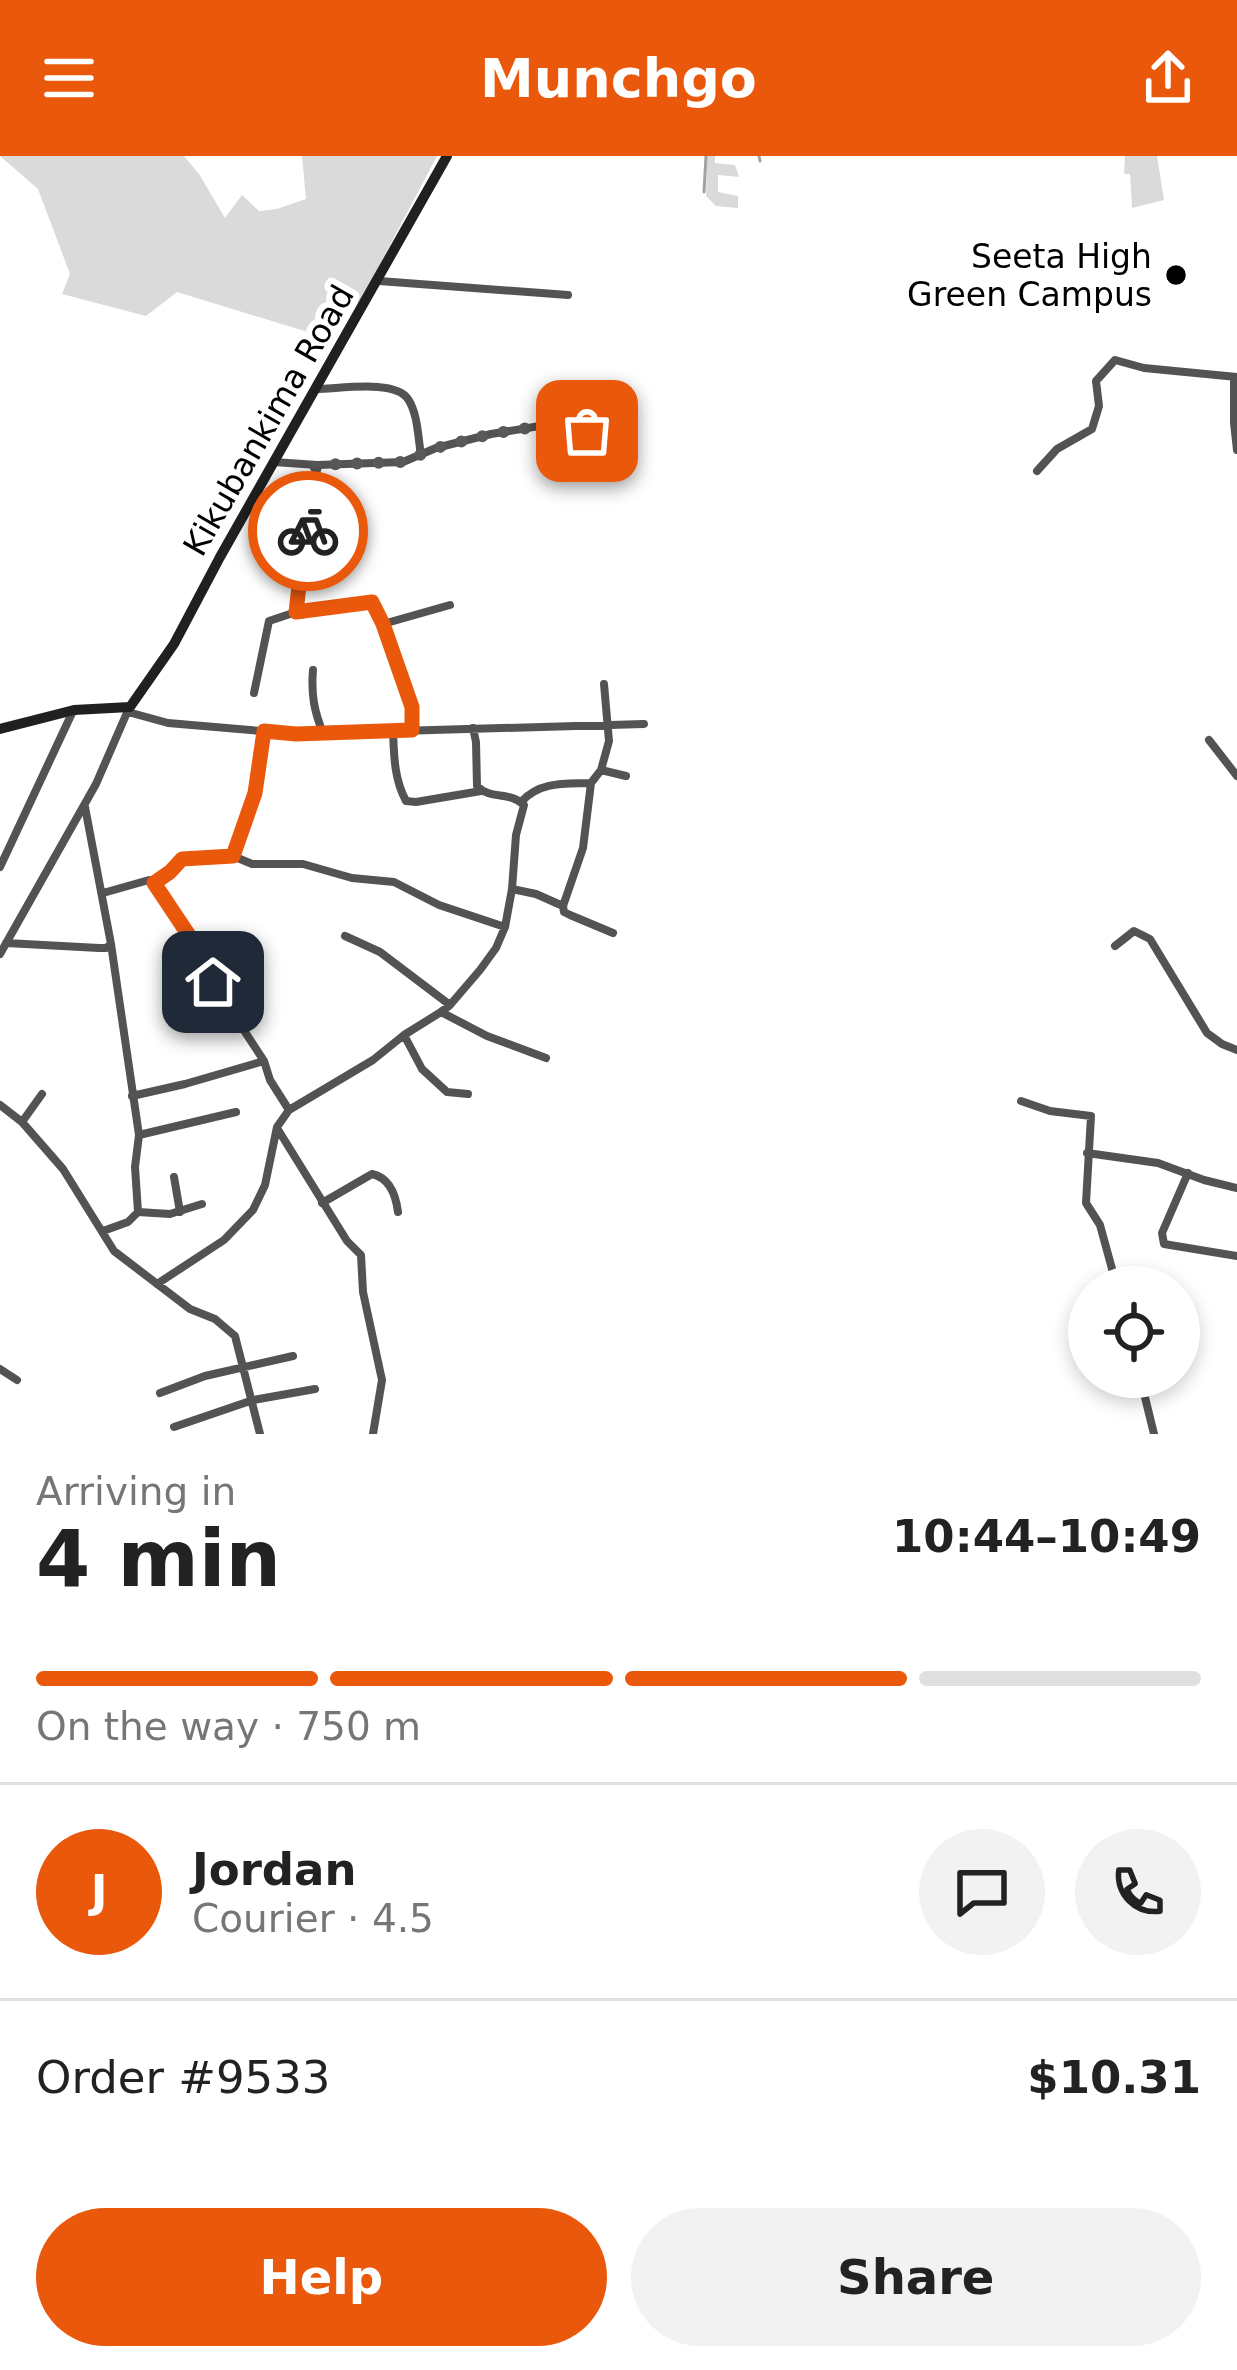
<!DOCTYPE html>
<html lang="en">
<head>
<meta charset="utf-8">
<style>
  :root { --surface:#fff; --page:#f2f2f2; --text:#222; --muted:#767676; --line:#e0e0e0; --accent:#ea580c }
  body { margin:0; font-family:"DejaVu Sans",sans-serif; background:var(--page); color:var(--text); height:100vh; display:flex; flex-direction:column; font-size:45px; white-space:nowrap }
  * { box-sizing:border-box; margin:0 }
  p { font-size:39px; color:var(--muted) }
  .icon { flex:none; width:66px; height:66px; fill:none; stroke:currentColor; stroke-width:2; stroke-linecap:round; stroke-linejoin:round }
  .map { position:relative; height:1278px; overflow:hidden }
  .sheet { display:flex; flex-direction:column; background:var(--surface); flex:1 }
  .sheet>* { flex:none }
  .tools { position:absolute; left:1068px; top:1110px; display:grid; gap:24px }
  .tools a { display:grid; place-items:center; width:132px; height:132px; border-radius:50%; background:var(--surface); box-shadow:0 6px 18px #0003; font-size:60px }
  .pin { position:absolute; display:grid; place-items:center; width:102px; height:102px; color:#fff; margin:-51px; border-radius:24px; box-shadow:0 6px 18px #0006 }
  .courier { position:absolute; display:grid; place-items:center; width:120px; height:120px; margin:-60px; border:9px solid #ea580c; border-radius:50%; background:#fff; color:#222; box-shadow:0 3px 15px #0007 }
  .overview em { font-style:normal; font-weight:700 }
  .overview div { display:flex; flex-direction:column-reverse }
  .overview { display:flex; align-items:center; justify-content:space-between; height:204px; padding:0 36px }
  h1 { font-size:78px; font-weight:700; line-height:90px }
  .bar { display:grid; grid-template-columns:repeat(4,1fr); gap:18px 12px; align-content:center; height:144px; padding:0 36px }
  .bar i { height:15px; border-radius:9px; background:var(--line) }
  .bar .on { background:var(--accent) }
  .bar p { grid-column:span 4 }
  .line { display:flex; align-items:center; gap:30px; padding:0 36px; border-top:3px solid var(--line) }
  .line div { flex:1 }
  .round { display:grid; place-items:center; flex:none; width:126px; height:126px; border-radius:63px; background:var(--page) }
  .primary-button { display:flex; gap:24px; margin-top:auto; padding:24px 36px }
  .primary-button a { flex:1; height:138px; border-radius:72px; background:var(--accent); color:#fff; font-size:48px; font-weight:700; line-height:138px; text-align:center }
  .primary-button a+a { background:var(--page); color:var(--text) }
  header { display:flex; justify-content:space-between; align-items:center; height:156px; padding:0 36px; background:var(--accent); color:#fff; font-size:54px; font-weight:700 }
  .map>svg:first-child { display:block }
  .green { fill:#dadada }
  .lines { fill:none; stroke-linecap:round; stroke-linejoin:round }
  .stream { stroke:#a1a1a1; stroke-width:3 }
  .street { stroke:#535353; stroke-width:8 }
  .secondary { stroke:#202020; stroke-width:10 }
  .done { stroke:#595959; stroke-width:12; stroke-dasharray:0 21.6 }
  .route { stroke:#ea580c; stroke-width:15 }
  .poi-dot { fill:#000; stroke:#fff; stroke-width:4.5 }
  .labels { text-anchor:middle; stroke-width:12; stroke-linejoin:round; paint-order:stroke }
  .poi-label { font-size:33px; fill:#000; stroke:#fff; text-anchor:end }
  .street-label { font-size:33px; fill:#000; stroke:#fff }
</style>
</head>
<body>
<header><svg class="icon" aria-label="menu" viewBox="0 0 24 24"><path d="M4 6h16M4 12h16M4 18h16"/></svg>Munchgo<svg class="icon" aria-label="share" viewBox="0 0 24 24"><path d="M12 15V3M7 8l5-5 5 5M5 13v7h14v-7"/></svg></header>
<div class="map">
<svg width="1237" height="1278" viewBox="0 0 1237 1278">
  <rect width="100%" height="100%" fill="#fff"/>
  <path class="green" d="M 0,0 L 184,0 L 199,18 L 225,62 L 242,39 L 259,55 L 277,53 L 306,43 L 302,0 L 437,0 L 361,144 L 311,177 L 177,136 L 146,160 L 62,138 L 70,118 L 38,33 Z
    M 707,0 L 715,0 L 715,7 L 735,9 L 739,21 L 718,19 L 718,36 L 738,40 L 738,52 L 716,50 L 706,40 Z
    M 1125,0 L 1157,0 L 1164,44 L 1132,52 L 1130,18 L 1124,18 Z"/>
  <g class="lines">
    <path class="stream" d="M 759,0 L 760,5
      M 704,36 L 706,0"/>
    <path class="street" d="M 379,125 L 568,139
      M 1234,221 L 1234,267 L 1237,294
      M 316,233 C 339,233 395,223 408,243 C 418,258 418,282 421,299
      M 274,306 L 317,309 L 403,306 L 436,292 L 491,278 L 576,264 L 585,268 L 592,314
      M 1037,315 L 1057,293 L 1092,273 L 1099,250 L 1096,225 L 1115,204 L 1144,212 L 1237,221
      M 313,361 L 335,364
      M 296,456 L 304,387 L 313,361 L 317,310
      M 383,468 L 450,449
      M 313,514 C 311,538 314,555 323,577
      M 254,537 L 269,465 L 296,456 L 372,446 L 383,468 L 412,552 L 413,574
      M 128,556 L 168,567 L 296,578 L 644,568
      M 393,575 C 394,599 394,623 406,645 L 416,646 L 481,635
      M 1209,584 L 1237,620
      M 601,614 L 626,620
      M 522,645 C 541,625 565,628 591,627
      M 233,700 L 252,708 L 303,708 L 352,722 L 394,726 L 439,749 L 505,771
      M 0,711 L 73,555
      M 154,726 L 170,716 L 182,703 L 233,700 L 255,637 L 264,575
      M 512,733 L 536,738 L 563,750 L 564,756 L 570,759 L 613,777
      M 103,737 L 149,724 L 154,726 L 196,791 L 213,827 L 264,905 L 270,924 L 289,954
      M 563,750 L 583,692 L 591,627 L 601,614 L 609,585 L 604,528
      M 345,780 L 380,796 L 450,849
      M 6,787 L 99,792 L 106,792 L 111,788 L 85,651
      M 1115,790 L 1134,775 L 1150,783 L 1207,877 L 1222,888 L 1237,894
      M 0,798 L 96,628 L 129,552
      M 213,827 L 257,789
      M 441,856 L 487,880 L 546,902
      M 404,879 L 422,913 L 447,936 L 468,938
      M 132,940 L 185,928 L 264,905
      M 1021,945 L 1050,955 L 1091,960 L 1086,1047 L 1100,1069 L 1117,1131
      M 0,949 L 22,966 L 63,1013 L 114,1095 L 190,1153 L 215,1163 L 235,1180 L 260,1278
      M 22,966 L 42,938
      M 277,972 L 347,1085 L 361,1099 L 363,1136 L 382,1224 L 373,1278
      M 139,979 L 236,956
      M 1087,997 L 1158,1007 L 1204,1024 L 1237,1032
      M 1188,1017 L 1162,1077 L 1164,1088 L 1237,1100
      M 174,1021 L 180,1056
      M 322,1047 L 372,1018 C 390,1022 396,1040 398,1056
      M 138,1056 L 170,1058 L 202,1048
      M 103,1075 L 128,1066 L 138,1056 L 135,1011 L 139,979 L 111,788
      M 157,1128 L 224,1084 L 253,1054 L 265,1029 L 277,971 L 289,954 L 373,904 L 404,879 L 441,856 L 450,849 L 480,814 L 496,792 L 505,771 L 512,733 L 516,679 L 524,649 C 510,635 490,644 477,630 L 476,586 L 473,572
      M 0,1213 L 17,1224
      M 1140,1221 L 1154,1278
      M 160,1237 L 205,1220 L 293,1200
      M 174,1271 L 253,1244 L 315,1233"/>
    <path class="secondary" d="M 0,573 L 74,554 L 130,551 L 174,488 L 220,401 L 447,0"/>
  </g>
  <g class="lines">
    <path class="done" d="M 308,375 L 313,361 L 316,309 L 403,306 L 436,292 L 491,278 L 576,264 L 585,268 L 587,275"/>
    <path class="route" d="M 213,826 L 196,790 L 154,727 L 170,716 L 182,703 L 233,700 L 255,637 L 264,575 L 296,578 L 412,574 L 412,551 L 383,468 L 372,446 L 296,456 L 304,387 L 308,375"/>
  </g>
  <circle class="poi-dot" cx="1176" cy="119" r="12"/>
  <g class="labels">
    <g class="poi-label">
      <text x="1152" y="112">Seeta High<tspan x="1152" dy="38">Green Campus</tspan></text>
    </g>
    <g class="street-label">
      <text transform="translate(268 264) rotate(-60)" y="12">Kikubankima Road</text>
    </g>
  </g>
</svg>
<div class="tools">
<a><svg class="icon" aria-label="locate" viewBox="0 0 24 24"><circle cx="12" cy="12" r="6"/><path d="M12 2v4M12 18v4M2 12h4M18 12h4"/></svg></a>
</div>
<div class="pin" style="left:587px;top:275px;background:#ea580c"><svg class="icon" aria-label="bag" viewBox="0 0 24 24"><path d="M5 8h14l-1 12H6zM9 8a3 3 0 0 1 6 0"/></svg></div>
<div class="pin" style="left:213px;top:826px;background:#1f2937"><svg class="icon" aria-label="home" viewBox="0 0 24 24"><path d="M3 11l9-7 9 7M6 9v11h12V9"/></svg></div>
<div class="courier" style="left:308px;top:375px"><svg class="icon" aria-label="bike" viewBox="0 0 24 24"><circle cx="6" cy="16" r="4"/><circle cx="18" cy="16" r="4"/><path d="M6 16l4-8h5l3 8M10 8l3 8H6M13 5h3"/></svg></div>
</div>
<section class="sheet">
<div class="overview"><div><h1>4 min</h1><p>Arriving in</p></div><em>10:44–10:49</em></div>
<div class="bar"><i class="on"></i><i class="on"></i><i class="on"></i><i></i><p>On the way · 750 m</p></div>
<div class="line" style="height:216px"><b class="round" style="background:var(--accent);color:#fff">J</b><div><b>Jordan</b><p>Courier · 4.5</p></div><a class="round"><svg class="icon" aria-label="chat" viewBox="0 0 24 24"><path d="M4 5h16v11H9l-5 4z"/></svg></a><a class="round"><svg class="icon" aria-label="phone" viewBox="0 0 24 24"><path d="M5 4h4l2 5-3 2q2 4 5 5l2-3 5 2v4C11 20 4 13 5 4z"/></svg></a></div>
<div class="line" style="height:156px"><div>Order #9533</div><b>$10.31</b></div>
<div class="primary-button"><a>Help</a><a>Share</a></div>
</section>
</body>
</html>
